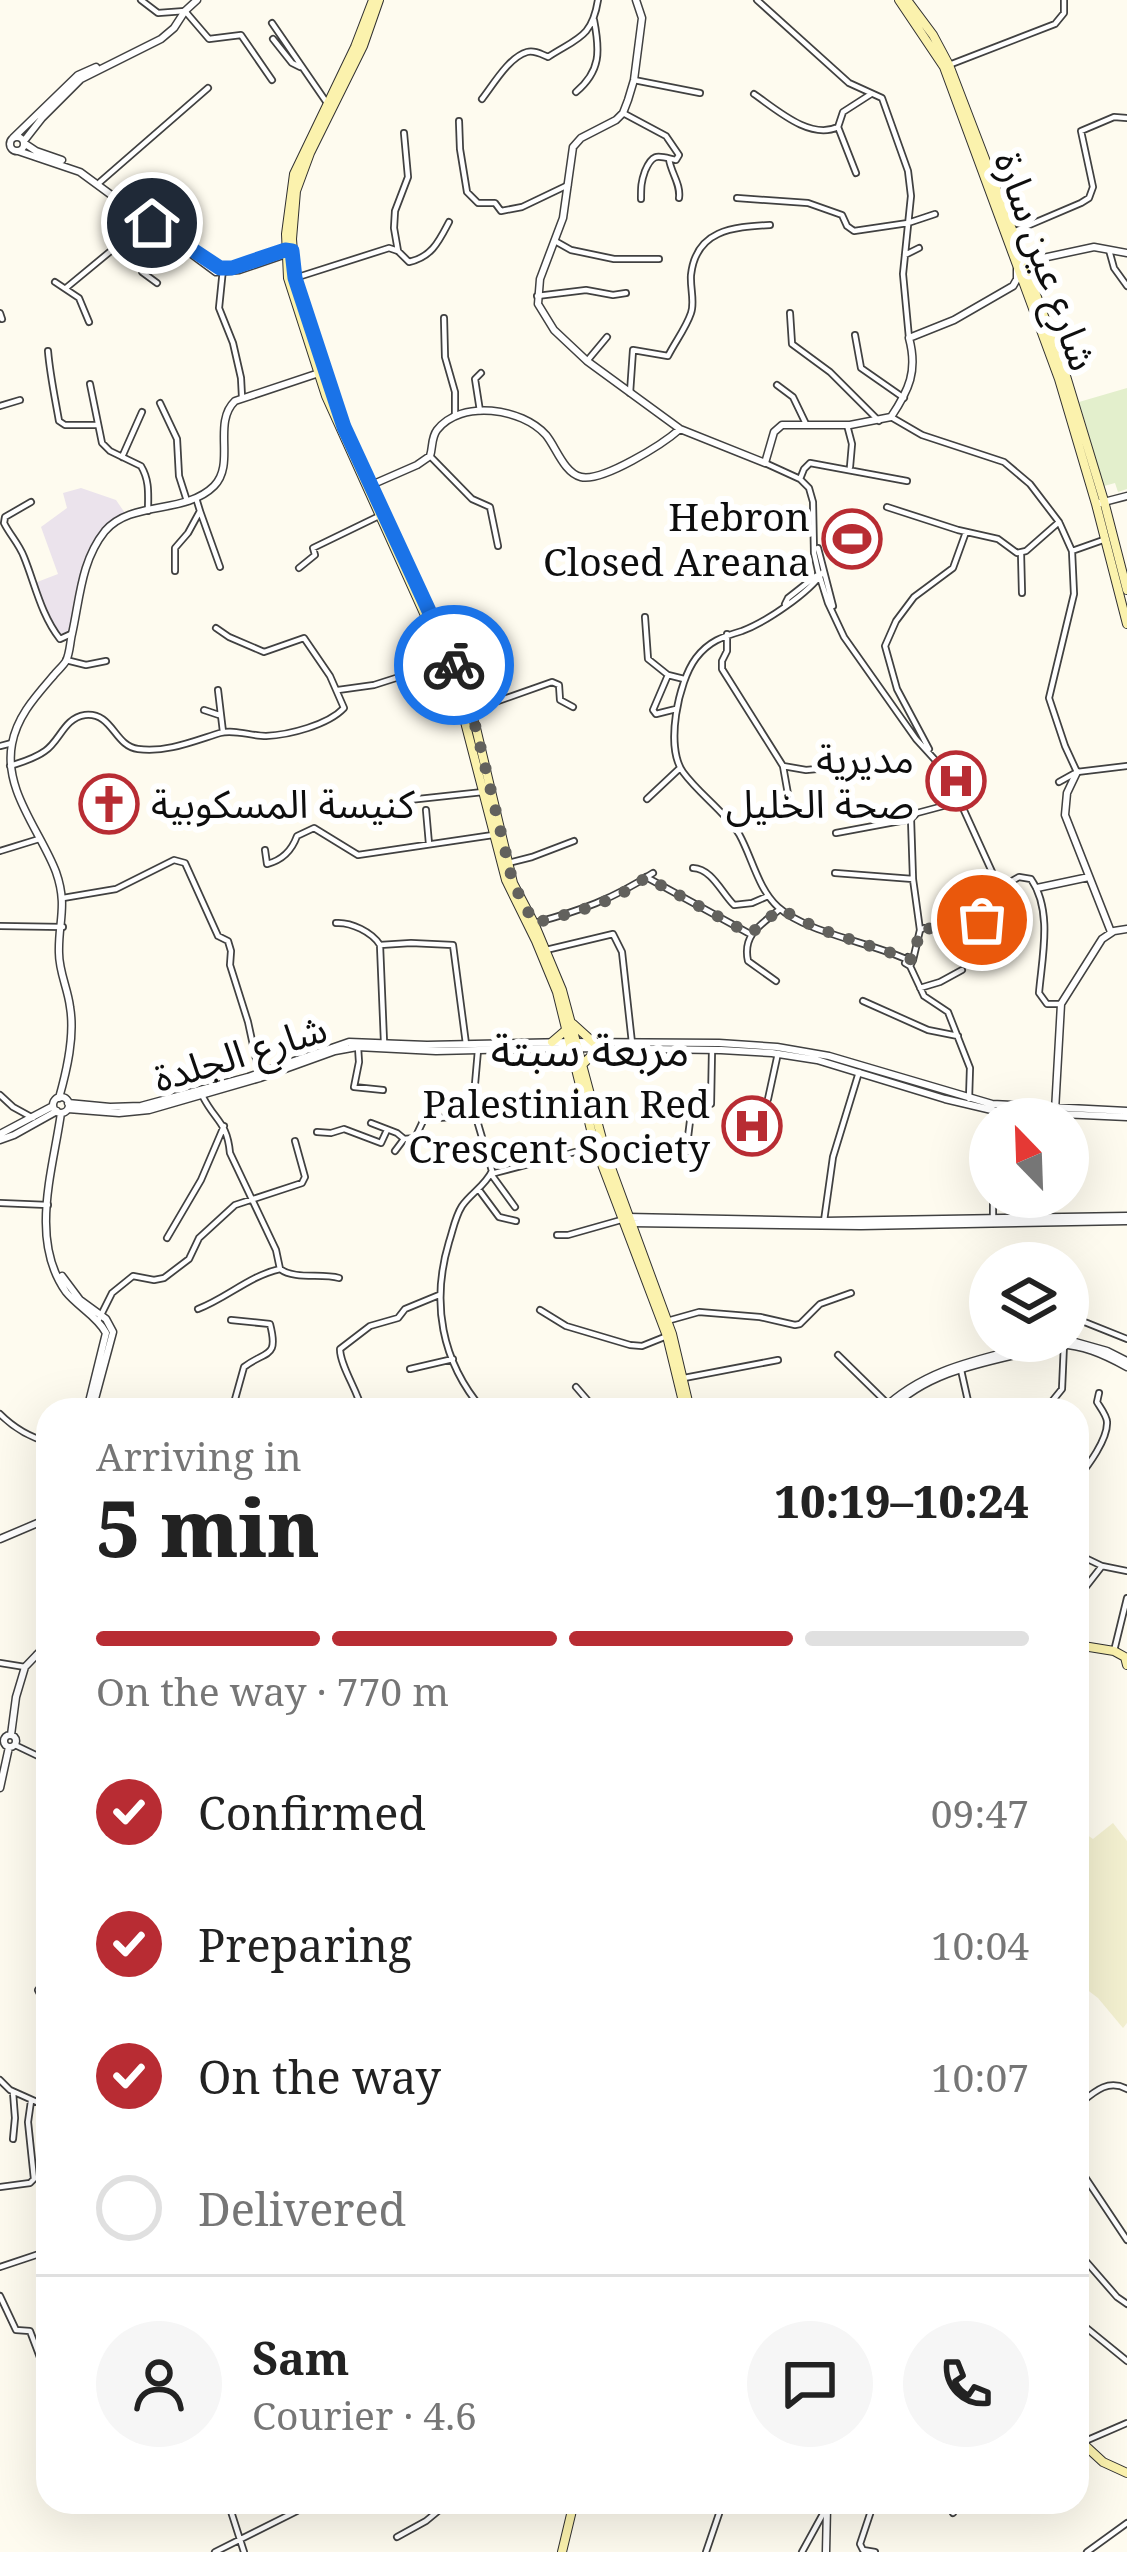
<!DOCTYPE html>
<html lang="en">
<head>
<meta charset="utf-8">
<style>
  :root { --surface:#fff; --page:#f6f6f6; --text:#222; --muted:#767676; --line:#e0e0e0; --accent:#b82c33 }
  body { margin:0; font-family:"Noto Serif","Noto Sans Arabic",serif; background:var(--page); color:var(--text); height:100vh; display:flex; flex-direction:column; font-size:45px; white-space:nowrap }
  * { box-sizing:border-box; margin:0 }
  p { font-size:39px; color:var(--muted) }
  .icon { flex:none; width:66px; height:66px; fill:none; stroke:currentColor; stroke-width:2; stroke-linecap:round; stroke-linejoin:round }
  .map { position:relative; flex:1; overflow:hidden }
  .details { position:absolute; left:36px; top:1398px; width:1053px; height:1116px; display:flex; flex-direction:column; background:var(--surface); border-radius:36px; box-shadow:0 12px 48px #0002 }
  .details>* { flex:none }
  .needle { width:78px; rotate:337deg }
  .tools { position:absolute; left:969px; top:1098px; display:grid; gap:24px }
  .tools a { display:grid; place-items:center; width:120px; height:120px; border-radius:50%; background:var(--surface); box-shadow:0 12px 48px #0002; font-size:60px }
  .pin { position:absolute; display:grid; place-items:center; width:102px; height:102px; color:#fff; margin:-51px; border:6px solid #fff; border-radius:50%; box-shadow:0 3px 12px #0007 }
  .courier { position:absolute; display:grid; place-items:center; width:120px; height:120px; margin:-60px; border:9px solid #1a73e8; border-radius:50%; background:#fff; color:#222; box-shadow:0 3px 15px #0007 }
  .head em { font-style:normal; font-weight:800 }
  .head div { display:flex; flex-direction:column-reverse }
  .head { display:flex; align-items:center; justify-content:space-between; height:204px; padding:0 60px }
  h1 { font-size:78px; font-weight:800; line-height:90px }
  .bar { display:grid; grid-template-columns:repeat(4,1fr); gap:18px 12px; align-content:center; height:144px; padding:0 60px }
  .bar i { height:15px; border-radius:9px; background:var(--line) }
  .bar .selected { background:var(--accent) }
  .bar p { grid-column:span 4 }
  .line { display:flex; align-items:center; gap:30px; padding:0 60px; border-top:3px solid var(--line) }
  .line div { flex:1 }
  .round { display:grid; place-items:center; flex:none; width:126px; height:126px; border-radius:63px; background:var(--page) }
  ol { padding:0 60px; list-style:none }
  li { display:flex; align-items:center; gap:36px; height:132px }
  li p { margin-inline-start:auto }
  li .icon { padding:12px; border-radius:50%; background:var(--accent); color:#fff; stroke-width:4 }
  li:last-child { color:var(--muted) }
  li i { width:66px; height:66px; border:6px solid var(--line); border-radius:50% }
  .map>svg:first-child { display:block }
  .industrial { fill:#ebe3ec }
  .farmland { fill:#f3f0d0 }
  .pitch { fill:#e3efcc }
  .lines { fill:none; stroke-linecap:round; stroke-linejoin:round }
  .minor-casing { stroke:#414141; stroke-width:8 }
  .tertiary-casing { stroke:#414141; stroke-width:9 }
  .secondary-casing { stroke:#303030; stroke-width:10 }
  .minor { stroke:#fff; stroke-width:4.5 }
  .tertiary { stroke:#fff; stroke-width:6 }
  .secondary { stroke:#fbf2ad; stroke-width:8 }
  .done { stroke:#62615d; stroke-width:12; stroke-dasharray:0 21.6 }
  .route { stroke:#1a73e8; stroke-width:15 }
  .labels { text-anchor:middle; stroke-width:12; stroke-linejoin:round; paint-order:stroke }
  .street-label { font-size:39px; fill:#0e0e0e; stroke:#fff }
  .poi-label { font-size:39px; fill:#0e0e0e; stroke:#fff; text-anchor:end }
  .quarter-label { font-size:45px; fill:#0e0e0e; stroke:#fff }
</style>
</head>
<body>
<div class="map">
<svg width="1127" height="2552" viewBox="0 0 1127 2552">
  <rect width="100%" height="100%" fill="#fefbef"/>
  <path class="industrial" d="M 81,488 L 116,500 L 127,516 L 113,523 L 90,555 L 71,634 L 57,635 L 32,584 L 58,574 L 41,527 L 67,508 L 63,493 Z"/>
  <path class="farmland" d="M 1113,1823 L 1127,1841 L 1127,2023 L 1123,2028 L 1098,1998 L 1077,1982 L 1077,1828 L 1093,1839 Z"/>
  <path class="pitch" d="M 1127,388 L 1127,489 L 1118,492 L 1115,483 L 1104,486 L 1079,402 Z"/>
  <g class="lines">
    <defs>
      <path id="minor" d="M 141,0 L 158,13 L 185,11 L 209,39 L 241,35 L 272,80
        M 757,0 L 849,83 L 882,98 L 908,171 L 911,196 L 903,274 L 909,338
        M 272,23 L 327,103
        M 273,39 L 292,63 L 300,67
        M 949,65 L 1055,24 L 1064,13 L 1064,0
        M 634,80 L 700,93
        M 576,92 C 601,71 600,51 594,20
        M 754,94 C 777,110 810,140 838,127 L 843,112 L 871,94
        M 482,99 C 493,85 509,57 527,52 C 534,50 541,54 548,57 C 577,38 592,38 598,0
        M 623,113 L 666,136 L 679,155 L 676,160 C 658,156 653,152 645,171 C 641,182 641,187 641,199
        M 459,121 L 460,149 L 467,192 L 478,203 L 495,203 L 501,211 L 522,207 L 568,185
        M 838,127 L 856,173
        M 669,159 C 671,173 681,184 679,198
        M 100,182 L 208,88
        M 737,198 L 808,203 L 842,215 L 847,226 L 854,231 L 908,223 L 935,214
        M 1013,232 L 1081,203 L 1089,198 L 1093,187 L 1081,131 L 1114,117 L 1127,118
        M 120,238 L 142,258 L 142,272 L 157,283
        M 555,241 L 571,250 L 614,259 L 659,259
        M 1109,250 L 1114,268 L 1127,286
        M 398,251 L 394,228 L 395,211 L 408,177 L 404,133
        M 905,255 L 919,248
        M 223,269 L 219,308 L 233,343 L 241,378 L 242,397
        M 295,278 L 389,248 L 398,251 L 409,262 C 432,257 439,241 449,222
        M 55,282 L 79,298 L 89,322
        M 66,288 L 118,245 L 119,222 L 128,209
        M 537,296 L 586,290 L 613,295 L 626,293
        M 0,313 L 2,319
        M 790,313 L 792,344 L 830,372 L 879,421
        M 444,318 L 445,357 L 455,392 L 455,415
        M 855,335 L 861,368 L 904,398
        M 48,351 C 50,375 55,398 59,421 L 65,425 L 98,425
        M 587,361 L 607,337
        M 90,384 L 102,443 L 110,451 L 141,466 C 150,481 148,495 148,511
        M 777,385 L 793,397 L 806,424
        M 630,393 L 633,350 L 668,356 C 675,342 686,328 691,313 C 695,302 690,288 691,275 C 696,230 732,227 770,225
        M 160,403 L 177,439 L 179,476 L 187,501
        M 0,406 L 20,400
        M 480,411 L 475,379 L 481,373
        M 891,417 L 922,435 L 1004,462 L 1030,484 L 1059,522 L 1072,551 L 1074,594 L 1049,698 L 1065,746 L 1077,772
        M 847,425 L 852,444 L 850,467
        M 430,456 L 472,499 L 490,507 L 498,546
        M 122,457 L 142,412
        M 765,463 L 800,479 L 809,488 L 813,502 L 814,553 L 818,571 L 828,603 L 844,637 L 916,739 L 947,773 L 993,874 L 1005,883
        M 800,479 L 804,469 L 810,463 L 907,481
        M 31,502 L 5,517 L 4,523 C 10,535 19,544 24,557 C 35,584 41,615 60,639 L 71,634
        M 887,507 L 958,530 L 998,539 L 1017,553 L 1026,551 L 1059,522
        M 200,511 L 220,567
        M 818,548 L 833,606
        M 1072,551 L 1106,539
        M 1021,553 L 1022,593
        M 299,568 L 315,555 L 313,548 L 379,516
        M 175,571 L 175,548 L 188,533 L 200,511 L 196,498
        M 823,572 C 809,593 766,622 742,631 C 722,637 709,641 696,658 C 678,682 665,747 683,772 C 699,794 724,811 739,834 C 752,857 758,889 778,907 C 807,933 869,942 906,959
        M 785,604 L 788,598 L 816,576
        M 645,617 L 648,659 L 668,675 L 684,679
        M 727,634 L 727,651 L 722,661 L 722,669 L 783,766 L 791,811
        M 66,660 L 86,665 L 106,661
        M 668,675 L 653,710 L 656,714 L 676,709
        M 218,690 L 223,732
        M 338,690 L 374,685 L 443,663
        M 204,710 L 219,715
        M 470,711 L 552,682 L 559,685 L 560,700 L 573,707
        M 0,746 L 12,743
        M 929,749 L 897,689 L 885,646 L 896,621 L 914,597 L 953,568 L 966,532
        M 10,766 C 22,762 34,759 45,751 C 60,741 64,718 85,715 C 113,712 114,746 138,749 C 166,753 194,741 220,733 C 234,729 251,736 266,736 C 289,735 328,725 344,708 L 330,676 L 304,638 L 264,652 L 229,637 L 216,628
        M 783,766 L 806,770 L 839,767
        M 1059,782 L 1077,772 L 1127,766
        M 647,799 L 680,768
        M 409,800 L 483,792
        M 426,810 L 429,844
        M 836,833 L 911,819
        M 265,850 L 267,864 C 283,860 292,850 297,836 L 314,828 L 358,855 L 493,835
        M 0,851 L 39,839
        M 508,863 L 532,857 L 574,841
        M 693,868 C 712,869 721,892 734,905 L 752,903 L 768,896
        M 835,873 L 913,879
        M 646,877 L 750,934
        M 63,898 L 116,889 L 174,860 L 185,863 L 218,936 L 228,941 L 231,951 L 230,965 L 248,1022 L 259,1073
        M 336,923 C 351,922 372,932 380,945 L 384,1042
        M 534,923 C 580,911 613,899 653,873
        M 0,926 L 63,927
        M 920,930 L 924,928 C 944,930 965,930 982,919 L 982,898 L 1019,877 L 1031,879 C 1053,911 1042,957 1039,993 L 1047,1004 L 1061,1004
        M 380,945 L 411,943 L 453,945 L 466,1044
        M 546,950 L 613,934 L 622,952 L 632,1043
        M 908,957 L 913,960 L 910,966 L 905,963 Z
        M 913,960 L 920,930 L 913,879 L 911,819 L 917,813 L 962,801
        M 910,966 L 924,996 L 948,1012 L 970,1068 L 969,1099
        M 776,981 L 748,961 C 742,934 762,924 780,909
        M 920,988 L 940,982 L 962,970
        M 863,1001 L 928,1030 L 958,1036
        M 358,1047 L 359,1062 L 354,1087 L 383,1090
        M 478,1050 L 473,1107 L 492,1171 C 485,1186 471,1193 462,1206 C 455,1217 453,1230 449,1242 C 431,1302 441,1361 483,1410
        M 0,1095 L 13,1107 L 33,1118
        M 203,1097 C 216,1122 227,1122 230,1153 L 276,1250 L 280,1269 C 295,1280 321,1273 339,1278
        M 371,1123 L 397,1133 L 403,1138
        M 317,1132 L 331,1133 L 344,1129 L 381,1143 L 387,1130
        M 750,1135 L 768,1099 L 778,1053
        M 395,1151 L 404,1139 L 415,1138 L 424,1119 L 452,1117 L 473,1107
        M 686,1153 L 692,1105 L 711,1104 L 712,1050
        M 479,1190 L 499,1217 L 516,1221
        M 993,1197 L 993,1219
        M 0,1203 L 48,1205
        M 515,1207 L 491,1174 L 594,1147
        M 824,1221 L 833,1157 L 859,1072
        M 557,1235 L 568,1235 L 621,1220
        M 167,1238 L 201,1180 L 224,1126
        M 198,1309 C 227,1298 249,1276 280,1269
        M 540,1310 L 566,1326 L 630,1345 L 642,1346 L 667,1336
        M 231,1320 L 270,1324 C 279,1359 266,1350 244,1367 L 232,1410
        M 98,1321 L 112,1293 L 133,1276 L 154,1280 L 164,1278 L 189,1259 L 199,1238 L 235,1205 L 302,1183 L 305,1177 L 295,1141
        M 667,1321 L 699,1312 L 760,1317 L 795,1325 L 800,1324 L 820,1304 L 851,1293
        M 1082,1321 L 1127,1339
        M 838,1355 L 888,1404
        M 410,1369 L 453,1359
        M 961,1370 L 970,1410
        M 684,1378 L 778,1360
        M 576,1387 L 596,1410
        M 362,1410 C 358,1391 340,1366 340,1349 L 370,1326 L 398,1318 L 405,1309 L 439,1295
        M 1045,1410 L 1062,1389 L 1064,1344
        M 0,1414 C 14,1428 29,1437 48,1442
        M 1077,1479 C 1088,1466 1108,1439 1107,1422 C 1107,1416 1100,1407 1097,1402 L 1099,1393
        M 1077,1554 L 1102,1566 L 1127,1571
        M 1077,1598 L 1102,1566
        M 1114,1651 L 1127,1598
        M 37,1654 L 48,1675
        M 0,1663 L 25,1667
        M 15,1745 L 38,1756 L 48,1766
        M 42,2012 L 46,2005 L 38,1990 L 48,1978
        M 0,2080 L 10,2090 L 48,2107
        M 13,2092 L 15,2118 L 13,2139
        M 1077,2106 C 1093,2093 1107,2078 1127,2089
        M 1077,2165 L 1127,2240
        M 0,2187 L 30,2183 L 34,2179 L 28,2122 L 31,2101
        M 1077,2251 L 1117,2297 L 1127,2304
        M 0,2267 L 48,2251
        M 0,2296 L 16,2330 L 30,2331 L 44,2368 L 48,2367
        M 1078,2321 L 1127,2361
        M 1083,2442 L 1127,2423
        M 228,2502 L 244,2552
        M 874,2502 L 860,2544 L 863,2550 L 875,2552
        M 947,2502 L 953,2513
        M 915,2504 L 916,2502
        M 397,2537 L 426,2521 L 449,2502
        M 215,2552 L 297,2511
        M 706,2552 L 723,2502
        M 802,2552 L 824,2512
        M 1087,2552 L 1127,2523"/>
      <path id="tertiary" d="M 636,0 L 642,18 L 634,80 L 628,100 L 623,113 L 616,120 L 581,138 L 573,147 L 563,218 L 540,279 L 538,304 L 554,330 L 587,361 L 680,429 L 765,463 L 774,432 L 782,425 L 850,425 L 891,417 C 909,390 918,371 909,338 L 954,320 L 1013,286 L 1017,279 L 1017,269 L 1024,262 L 1094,247 L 1127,253
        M10 144a7 7 0 1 1 14 0a7 7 0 1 1-14 0Z
        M 13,138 L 78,75 L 96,67
        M 24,141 L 42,118 L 81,79 L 161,39 L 174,28 L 185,11 L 197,0
        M 24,143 L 36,151 L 62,160
        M 18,151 L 80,172 L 216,272 L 239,270 L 289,253
        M 180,243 L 220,269 L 288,250
        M 369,486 L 417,465 L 430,456 C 433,447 431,438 437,430 C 461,399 522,408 546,435 C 556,447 564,473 581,477 C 603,482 663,444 680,429
        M 1100,503 L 1127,496
        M 1077,772 L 1067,793 L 1065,815 L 1111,932
        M 1037,888 L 1089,877
        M53 1105a8 8 0 1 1 16 0a8 8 0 1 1-16 0Z
        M 59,1098 C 67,1070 75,1036 70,1007 C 68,989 59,972 59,953 C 58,922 68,906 56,872 C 41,832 3,790 12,744 C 17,716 36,696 54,675 C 58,670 63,666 66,661 C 70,653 70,642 72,634 C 80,598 81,561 105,531 C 131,500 185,515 214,486 C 236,464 212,423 235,401 L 322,372
        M 68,1103 L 110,1107 L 141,1106 L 248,1077 L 349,1042 L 427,1045 L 570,1042 L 719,1043 L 777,1047 L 829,1056 L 992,1104 L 1127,1111
        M 68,1109 L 119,1113 L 149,1110 L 260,1078 L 335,1051 L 357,1047 L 436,1051 L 571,1048 L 721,1050 L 772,1053 L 817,1060 L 945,1099 L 996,1111 L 1127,1117
        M 1055,1111 L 1061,1004 L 1102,939 L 1114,931 L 1127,929
        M 61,1113 C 53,1170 29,1240 66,1292 C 78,1307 97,1316 106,1333 L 87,1410
        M 0,1134 L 53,1106
        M 0,1140 L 14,1135 L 57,1111
        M 627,1217 L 824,1221 L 1127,1216
        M 630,1223 L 861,1226 L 1127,1221
        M 62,1276 L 80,1300 L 106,1319 L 113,1332 L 92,1410
        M 1068,1340 L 1107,1351 L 1127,1361
        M 882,1410 C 928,1365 989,1358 1049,1341
        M 890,1410 C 932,1366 999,1361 1055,1345 C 1080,1343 1105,1355 1127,1367
        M 0,1539 L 40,1522 L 48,1522
        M4 1741a6 6 0 1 1 12 0a6 6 0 1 1-12 0Z
        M 11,1735 L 16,1697 L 25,1667 L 48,1643
        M 0,1788 L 9,1747
        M 826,2552 L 827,2507 L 830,2502"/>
      <path id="secondary" d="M 373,0 L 355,47 L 294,174 L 286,234 L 288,278 L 326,396 L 446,662 L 465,722 L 506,880 L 536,941 L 557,992 L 595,1146 L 667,1336 L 685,1410
        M 379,0 L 363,46 L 310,153 L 296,191 L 292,239 L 295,278 L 344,427 L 452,659 L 476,728 L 513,883 L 534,923 L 562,990 L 606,1154 L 672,1334 L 690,1410
        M 899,0 L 944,67 L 1059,379 L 1096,504 L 1127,624
        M 907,0 L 933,35 L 949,65 L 1013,232 L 1066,376 L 1104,501 L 1127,590
        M 573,1024 L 594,1043
        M 552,1042 L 566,1030
        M 583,1064 L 598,1049
        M 1077,1645 L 1114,1651 L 1125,1657 L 1127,1665
        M 1077,2438 L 1103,2462 L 1127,2473
        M 562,2552 L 574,2502"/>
    </defs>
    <use href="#minor" class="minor-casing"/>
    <use href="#tertiary" class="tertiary-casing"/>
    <use href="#secondary" class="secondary-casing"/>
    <use href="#minor" class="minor"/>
    <use href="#tertiary" class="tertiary"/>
    <use href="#secondary" class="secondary"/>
  </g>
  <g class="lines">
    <path class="done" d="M 454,665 L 476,728 L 513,883 L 534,923 C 573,913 615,903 646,877 L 750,934 L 780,909 L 819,929 L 913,960 L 920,930 L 924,928 C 944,930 965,929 982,920"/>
    <path class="route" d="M 152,223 L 220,268 L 232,268 L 285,250 L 292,251 L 295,278 L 344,427 L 454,665"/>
  </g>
  <defs>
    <symbol id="stadium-ring" viewBox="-11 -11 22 22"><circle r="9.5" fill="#fff" stroke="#b82c33" stroke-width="1.5"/><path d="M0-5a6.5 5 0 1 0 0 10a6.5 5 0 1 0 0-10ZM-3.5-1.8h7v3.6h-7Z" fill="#b82c33"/></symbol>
    <symbol id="hospital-ring" viewBox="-11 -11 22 22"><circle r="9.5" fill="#fff" stroke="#b82c33" stroke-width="1.5"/><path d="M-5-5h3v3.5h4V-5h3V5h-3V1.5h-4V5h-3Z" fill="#b82c33"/></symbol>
    <symbol id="church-ring" viewBox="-11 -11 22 22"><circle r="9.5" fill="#fff" stroke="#b82c33" stroke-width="1.5"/><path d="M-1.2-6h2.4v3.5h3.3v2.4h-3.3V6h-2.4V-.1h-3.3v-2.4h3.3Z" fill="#b82c33"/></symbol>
  </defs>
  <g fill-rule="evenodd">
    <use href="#stadium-ring" x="819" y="506" width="66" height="66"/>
    <use href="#hospital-ring" x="923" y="748" width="66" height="66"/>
    <use href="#church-ring" x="76" y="771" width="66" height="66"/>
    <use href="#hospital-ring" x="719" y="1093" width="66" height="66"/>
  </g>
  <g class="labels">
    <g class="street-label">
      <text transform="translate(1046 261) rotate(70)" y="14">شارع عين سارة</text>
      <text transform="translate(240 1053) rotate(-17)" y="14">شارع الجلدة</text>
    </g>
    <g class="poi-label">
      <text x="810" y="531">Hebron<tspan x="810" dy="45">Closed Areana</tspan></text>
      <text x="914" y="773">مديرية<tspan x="914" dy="45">صحة الخليل</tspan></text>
      <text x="151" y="818" text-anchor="start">كنيسة المسكوبية</text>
      <text x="710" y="1118">Palestinian Red<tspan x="710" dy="45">Crescent Society</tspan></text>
    </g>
    <g class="quarter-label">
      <text x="590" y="1066">مربعة سبتة</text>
    </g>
  </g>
</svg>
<div class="tools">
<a><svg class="needle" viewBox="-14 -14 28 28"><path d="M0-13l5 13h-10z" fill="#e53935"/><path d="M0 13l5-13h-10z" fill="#767676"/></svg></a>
<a><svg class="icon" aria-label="layers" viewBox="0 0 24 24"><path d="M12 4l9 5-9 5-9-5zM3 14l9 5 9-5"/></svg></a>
</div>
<div class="pin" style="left:982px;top:920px;background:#ea580c"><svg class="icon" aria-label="bag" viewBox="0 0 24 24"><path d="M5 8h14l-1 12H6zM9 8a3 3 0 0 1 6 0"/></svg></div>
<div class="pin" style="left:152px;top:223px;background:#1f2937"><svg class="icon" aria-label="home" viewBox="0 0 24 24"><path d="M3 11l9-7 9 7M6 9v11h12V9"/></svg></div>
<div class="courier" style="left:454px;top:665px"><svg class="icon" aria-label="bike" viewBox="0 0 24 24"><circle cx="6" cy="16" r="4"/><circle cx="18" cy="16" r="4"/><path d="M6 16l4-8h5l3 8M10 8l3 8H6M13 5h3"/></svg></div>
<section class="details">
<div class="head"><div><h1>5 min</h1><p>Arriving in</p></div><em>10:19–10:24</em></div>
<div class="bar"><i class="selected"></i><i class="selected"></i><i class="selected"></i><i></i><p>On the way · 770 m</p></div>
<ol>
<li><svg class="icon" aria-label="check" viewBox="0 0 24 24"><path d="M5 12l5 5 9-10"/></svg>Confirmed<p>09:47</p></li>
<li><svg class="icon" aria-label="check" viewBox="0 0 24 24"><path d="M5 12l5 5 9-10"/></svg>Preparing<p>10:04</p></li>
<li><svg class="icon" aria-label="check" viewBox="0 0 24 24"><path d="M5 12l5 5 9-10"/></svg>On the way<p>10:07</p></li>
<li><i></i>Delivered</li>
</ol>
<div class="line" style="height:216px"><a class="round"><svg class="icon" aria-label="person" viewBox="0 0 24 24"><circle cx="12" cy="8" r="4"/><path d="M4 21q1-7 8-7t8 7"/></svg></a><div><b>Sam</b><p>Courier · 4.6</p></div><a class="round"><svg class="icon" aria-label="chat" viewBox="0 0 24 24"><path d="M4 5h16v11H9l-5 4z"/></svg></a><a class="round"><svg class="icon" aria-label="phone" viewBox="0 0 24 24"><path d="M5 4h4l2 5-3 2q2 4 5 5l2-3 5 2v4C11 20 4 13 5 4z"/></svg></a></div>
</section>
</div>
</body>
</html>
